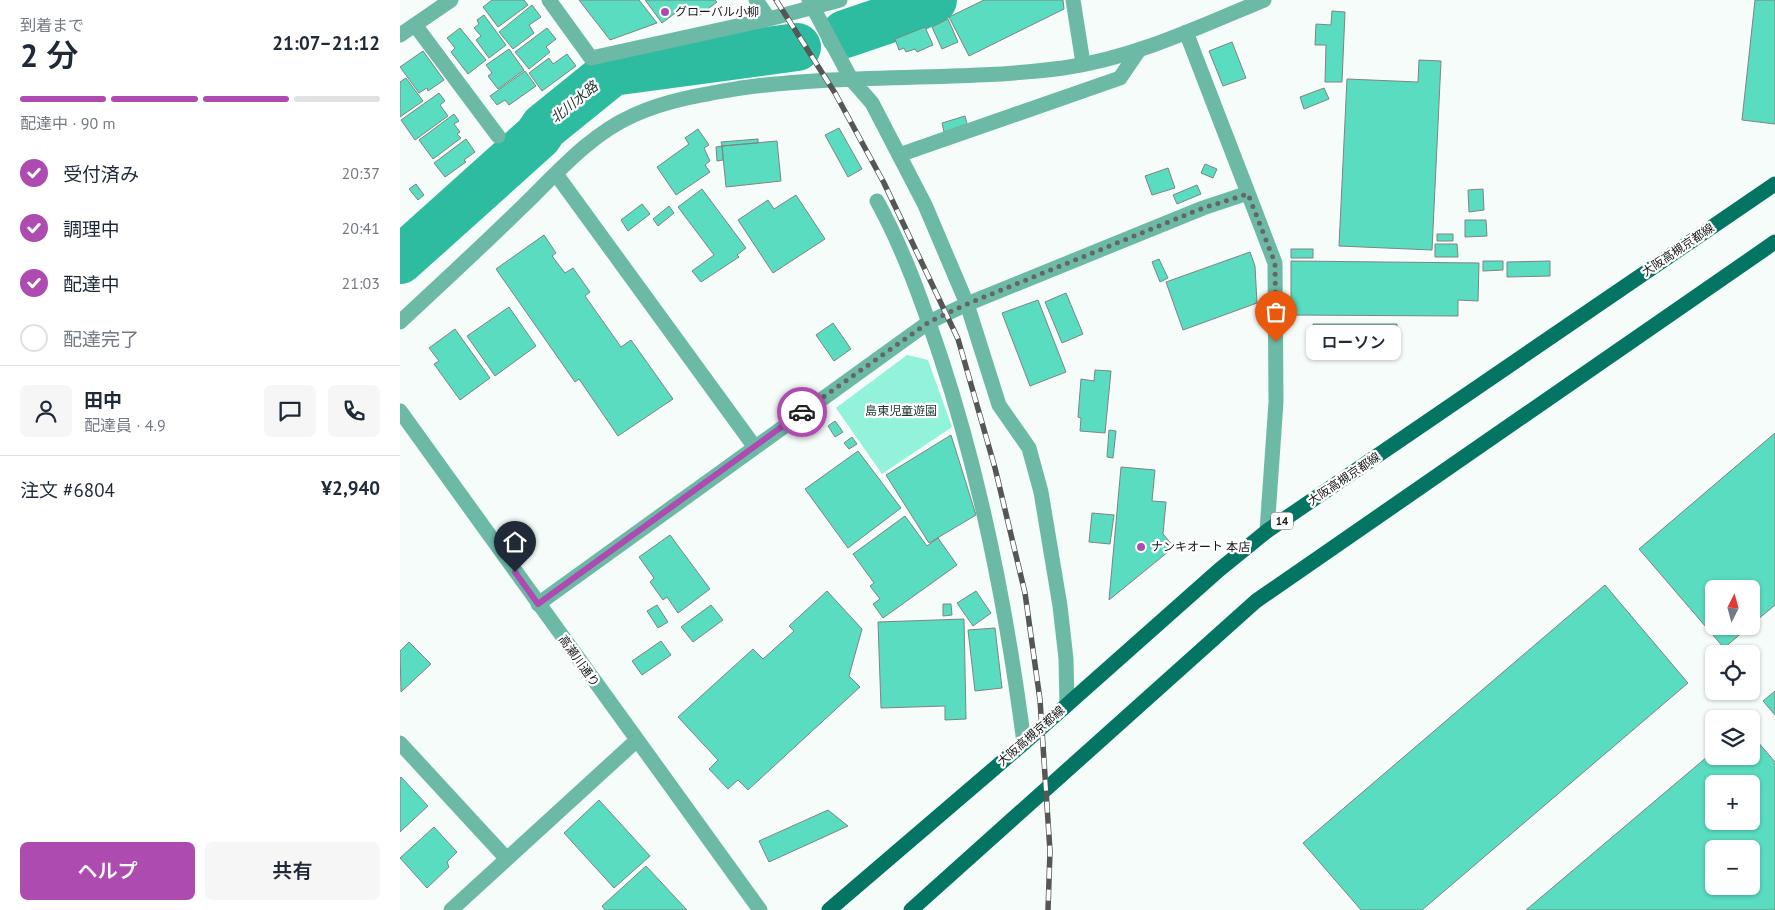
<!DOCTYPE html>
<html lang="ja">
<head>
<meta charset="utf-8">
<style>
  :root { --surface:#fff; --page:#f6f6f7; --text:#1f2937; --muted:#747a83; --line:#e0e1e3; --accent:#ae4bb1 }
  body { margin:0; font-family:"PT Sans","Noto Sans JP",sans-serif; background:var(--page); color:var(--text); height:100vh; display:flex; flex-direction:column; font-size:19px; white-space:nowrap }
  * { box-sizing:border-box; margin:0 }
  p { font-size:16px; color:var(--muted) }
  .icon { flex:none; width:28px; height:28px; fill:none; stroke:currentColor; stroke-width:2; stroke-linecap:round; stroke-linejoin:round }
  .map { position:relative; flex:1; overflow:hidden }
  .drawer { display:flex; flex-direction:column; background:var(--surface); width:400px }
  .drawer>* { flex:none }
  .needle { width:32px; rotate:6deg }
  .tools { position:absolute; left:1305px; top:580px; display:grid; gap:10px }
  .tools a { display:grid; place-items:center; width:55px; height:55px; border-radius:8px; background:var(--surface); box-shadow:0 1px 4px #0004; font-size:25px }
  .pin { position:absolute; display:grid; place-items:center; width:42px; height:42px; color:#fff; margin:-51px -21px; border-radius:50% 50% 50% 0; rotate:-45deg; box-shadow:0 0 5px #0007 }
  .pin .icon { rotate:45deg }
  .courier { position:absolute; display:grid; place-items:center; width:50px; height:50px; margin:-25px; border:4px solid #ae4bb1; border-radius:50%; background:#fff; color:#222; box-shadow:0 1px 6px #0007 }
  .bubble { position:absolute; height:35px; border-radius:8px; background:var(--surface); box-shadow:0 1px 4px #0004; font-size:16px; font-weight:600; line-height:35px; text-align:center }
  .summary em { font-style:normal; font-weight:600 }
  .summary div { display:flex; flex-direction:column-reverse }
  .summary { display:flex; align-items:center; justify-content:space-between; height:85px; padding:0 20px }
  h1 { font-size:32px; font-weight:600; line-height:38px }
  .bar { display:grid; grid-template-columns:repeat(4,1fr); gap:8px 5px; align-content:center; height:60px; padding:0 20px }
  .bar i { height:6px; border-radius:4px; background:var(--line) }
  .bar .selected { background:var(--accent) }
  .bar p { grid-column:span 4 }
  .line { display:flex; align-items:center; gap:12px; padding:0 20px; border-top:1px solid var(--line) }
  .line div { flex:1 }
  .round { display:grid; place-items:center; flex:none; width:52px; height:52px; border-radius:8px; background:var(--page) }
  ol { padding:0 20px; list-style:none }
  li { display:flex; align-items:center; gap:15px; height:55px }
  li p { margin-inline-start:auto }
  li .icon { padding:5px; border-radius:50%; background:var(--accent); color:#fff; stroke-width:4 }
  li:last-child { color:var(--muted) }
  li i { width:28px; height:28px; border:2px solid var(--line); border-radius:50% }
  .primary-button { display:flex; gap:10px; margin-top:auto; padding:10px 20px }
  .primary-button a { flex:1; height:58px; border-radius:8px; background:var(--accent); color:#fff; font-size:20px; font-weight:600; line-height:58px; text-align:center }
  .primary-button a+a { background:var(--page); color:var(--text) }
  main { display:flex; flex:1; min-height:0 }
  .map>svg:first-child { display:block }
  .green { fill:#92f2da }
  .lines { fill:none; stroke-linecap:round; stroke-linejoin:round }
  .river { stroke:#2ebca0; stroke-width:48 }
  .building { fill:#59dcc0; stroke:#7f8482; fill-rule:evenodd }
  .service { stroke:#6cb9a6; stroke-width:15 }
  .minor { stroke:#6cb9a6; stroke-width:15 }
  .tertiary { stroke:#6cb9a6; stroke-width:15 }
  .primary { stroke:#047563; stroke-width:15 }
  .rail-casing { stroke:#545756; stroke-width:5.5 }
  .rail { stroke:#fff; stroke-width:4; stroke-dasharray:11; stroke-linecap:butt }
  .done { stroke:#646766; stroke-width:5; stroke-dasharray:0 9 }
  .route { stroke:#ae4bb1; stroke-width:6 }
  .poi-dot { fill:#ae4bb1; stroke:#fff; stroke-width:2 }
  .labels { text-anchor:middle; stroke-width:4.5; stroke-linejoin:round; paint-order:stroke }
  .shield { fill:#fff; stroke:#5b5d5c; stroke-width:1 }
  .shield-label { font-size:11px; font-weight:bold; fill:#151716 }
  .poi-label { font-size:12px; fill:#151716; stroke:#fff; text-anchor:start }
  .street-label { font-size:12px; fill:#151716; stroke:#fff }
  .park-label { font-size:12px; fill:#1c332d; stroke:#fff }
  .water-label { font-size:14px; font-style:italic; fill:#203731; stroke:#fff }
</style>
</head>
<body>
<main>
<section class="drawer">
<div class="summary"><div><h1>2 分</h1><p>到着まで</p></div><em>21:07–21:12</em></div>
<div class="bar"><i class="selected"></i><i class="selected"></i><i class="selected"></i><i></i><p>配達中 · 90 m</p></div>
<ol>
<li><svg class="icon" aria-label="check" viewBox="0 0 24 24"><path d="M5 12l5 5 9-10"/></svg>受付済み<p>20:37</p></li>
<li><svg class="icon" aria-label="check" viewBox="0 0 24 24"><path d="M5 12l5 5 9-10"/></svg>調理中<p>20:41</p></li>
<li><svg class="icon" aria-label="check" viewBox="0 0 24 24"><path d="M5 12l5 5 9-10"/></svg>配達中<p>21:03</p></li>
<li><i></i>配達完了</li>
</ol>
<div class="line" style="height:90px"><a class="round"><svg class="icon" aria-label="person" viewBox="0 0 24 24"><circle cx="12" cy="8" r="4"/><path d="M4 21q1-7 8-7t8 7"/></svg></a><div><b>田中</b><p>配達員 · 4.9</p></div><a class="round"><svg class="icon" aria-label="chat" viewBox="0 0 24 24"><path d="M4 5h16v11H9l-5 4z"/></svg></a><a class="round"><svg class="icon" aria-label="phone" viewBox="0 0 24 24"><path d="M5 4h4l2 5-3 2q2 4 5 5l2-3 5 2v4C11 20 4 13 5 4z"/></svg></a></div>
<div class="line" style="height:65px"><div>注文 #6804</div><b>¥2,940</b></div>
<div class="primary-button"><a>ヘルプ</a><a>共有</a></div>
</section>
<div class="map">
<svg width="1375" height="910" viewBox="0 0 1375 910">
  <rect width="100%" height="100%" fill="#f6fcfa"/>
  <path class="green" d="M 507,355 L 528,360 L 552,427 L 482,474 L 436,408 Z"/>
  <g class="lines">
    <path class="river" d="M 445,34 L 498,16 L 533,0
      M 0,260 L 138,136 L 144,127 L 212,72 L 397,47"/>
  </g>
  <path class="building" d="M 92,0 L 124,0 L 128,5 L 98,27 L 83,7 Z
    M 179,0 L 239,0 L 257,23 L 210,40 Z
    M 245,0 L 315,0 L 317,2 L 296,18 L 286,5 L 262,23 Z
    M 584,0 L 663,0 L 664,9 L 569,56 L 549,17 Z
    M 1355,0 L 1375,0 L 1375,124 L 1342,120 Z
    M 132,5 L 141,17 L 129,25 L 134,33 L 113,49 L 99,32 Z
    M 932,11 L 945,12 L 942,82 L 925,82 L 926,45 L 915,45 L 916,24 L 931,25 Z
    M 84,15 L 106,45 L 89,58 L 76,40 L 81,36 L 74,28 L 79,24 L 77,20 Z
    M 548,19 L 558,42 L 542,49 L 532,27 Z
    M 525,27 L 533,45 L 517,52 L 515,49 L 506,52 L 504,48 L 499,50 L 495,39 Z
    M 60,28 L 86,60 L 68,74 L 51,52 L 55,48 L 47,38 Z
    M 147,28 L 156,39 L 146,47 L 150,52 L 129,69 L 115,52 Z
    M 832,42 L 846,78 L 823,86 L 809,51 Z
    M 109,49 L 124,70 L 98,89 L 88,76 L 92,73 L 86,65 Z
    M 23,51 L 44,80 L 28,91 L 27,88 L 19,93 L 0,67 Z
    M 167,54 L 176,66 L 142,91 L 129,73 L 149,58 L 153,64 Z
    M 1019,60 L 1041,61 L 1032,250 L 939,246 L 947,79 L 1018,82 Z
    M 125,71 L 136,86 L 109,105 L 105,100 L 97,105 L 90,96 Z
    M 6,78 L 23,101 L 0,117 L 0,82 Z
    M 924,88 L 929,99 L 904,109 L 900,97 Z
    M 39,93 L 45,101 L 40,105 L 48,116 L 15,140 L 1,120 Z
    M 54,114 L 59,121 L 54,124 L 60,132 L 57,134 L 61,138 L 33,159 L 19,140 Z
    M 565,116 L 567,124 L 544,132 L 542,123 Z
    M 439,128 L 462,169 L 448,177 L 425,135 Z
    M 298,129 L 309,145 L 304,148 L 310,161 L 305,165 L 310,172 L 276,195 L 257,167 L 289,144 L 285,138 Z
    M 66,139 L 75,152 L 64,160 L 66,162 L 45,177 L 34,163 Z
    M 358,139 L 358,143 L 322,146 L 321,142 Z
    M 377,141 L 381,181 L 326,187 L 322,146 Z
    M 322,146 L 323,160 L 317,161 L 316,147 Z
    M 805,164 L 817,169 L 813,178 L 801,173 Z
    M 768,168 L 775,188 L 752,195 L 745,176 Z
    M 16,184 L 24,195 L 18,200 L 9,189 Z
    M 797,185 L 801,194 L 777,204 L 773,195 Z
    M 302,189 L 346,248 L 337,255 L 339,257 L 301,282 L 292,271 L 314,255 L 278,207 Z
    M 1083,189 L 1084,210 L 1069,212 L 1068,190 Z
    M 396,195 L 425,239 L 373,273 L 338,220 L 368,200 L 374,209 Z
    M 242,204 L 250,214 L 228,231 L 221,220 Z
    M 269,206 L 274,213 L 258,226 L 253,219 Z
    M 1065,220 L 1086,220 L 1087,236 L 1065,237 Z
    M 1037,234 L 1053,234 L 1053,241 L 1037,241 Z
    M 144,235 L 156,253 L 152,256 L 165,273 L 173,268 L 190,292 L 185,296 L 221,347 L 231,340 L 273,399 L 218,436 L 179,379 L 175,382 L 96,269 Z
    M 1035,244 L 1057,244 L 1058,257 L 1035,257 Z
    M 891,249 L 913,249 L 913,258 L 891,258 Z
    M 850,252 L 855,266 L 857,303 L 783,330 L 766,282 Z
    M 759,259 L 768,278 L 760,282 L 752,262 Z
    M 891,261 L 1079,263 L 1078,301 L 1058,300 L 1058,316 L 891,315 Z
    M 1083,261 L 1103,261 L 1103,270 L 1083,271 Z
    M 1150,261 L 1150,276 L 1107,277 L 1107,262 Z
    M 666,293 L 683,334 L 662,343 L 645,302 Z
    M 638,300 L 666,372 L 630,386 L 602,313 Z
    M 109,307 L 136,346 L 95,376 L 67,336 Z
    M 433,323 L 451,349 L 434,361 L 416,335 Z
    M 913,324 L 997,324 L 997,351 L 913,351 Z
    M 55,329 L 90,378 L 60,400 L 34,364 L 39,361 L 29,348 Z
    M 695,370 L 711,371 L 705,433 L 680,431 L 681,418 L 678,417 L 681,379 L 694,381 Z
    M 435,421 L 443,432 L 435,437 L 428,426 Z
    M 709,430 L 716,431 L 713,458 L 707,457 Z
    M 1375,433 L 1375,605 L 1351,625 L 1351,589 L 1314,589 L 1314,626 L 1350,626 L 1324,648 L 1239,549 Z
    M 551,435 L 576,515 L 529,543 L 486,475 Z
    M 452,437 L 457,444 L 449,449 L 444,443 Z
    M 458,451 L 501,508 L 448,548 L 405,489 Z
    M 721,467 L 755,470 L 752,501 L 766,502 L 763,534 L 774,547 L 709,600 Z
    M 692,513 L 714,515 L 710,544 L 689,542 Z
    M 505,516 L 527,546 L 538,538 L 557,565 L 483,618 L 473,604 L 480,599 L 470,586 L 474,583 L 453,554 Z
    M 270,535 L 310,589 L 278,613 L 267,597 L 263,600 L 250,582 L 254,578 L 239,557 Z
    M 1205,585 L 1288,683 L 1022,910 L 961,910 L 903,843 Z
    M 427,591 L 462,629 L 449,676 L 460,687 L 348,790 L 338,780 L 328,789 L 309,769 L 318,760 L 278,717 L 353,649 L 363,659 L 394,631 L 389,626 Z
    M 576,591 L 591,613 L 573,626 L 557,603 Z
    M 543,604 L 551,604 L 552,615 L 543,616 Z
    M 257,605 L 268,622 L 258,628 L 247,611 Z
    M 311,605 L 323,620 L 293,642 L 281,627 Z
    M 564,619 L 566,719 L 545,720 L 545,706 L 481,708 L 478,622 Z
    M 595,628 L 602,688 L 575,691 L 568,630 Z
    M 261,641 L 271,655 L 242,675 L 232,661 Z
    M 9,642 L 31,664 L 1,692 L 0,651 Z
    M 1375,691 L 1375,715 L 1363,701 Z
    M 1351,734 L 1375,762 L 1375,910 L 1126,910 L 1314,751 L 1314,756 L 1351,756 ZM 1314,784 L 1351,784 L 1351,821 L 1314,821 ZM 1314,849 L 1351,849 L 1351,886 L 1314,886 Z
    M 1,777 L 28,806 L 0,832 L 0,778 Z
    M 199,800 L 250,856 L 214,888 L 164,833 Z
    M 428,810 L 448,826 L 369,862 L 359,841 Z
    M 34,827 L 57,852 L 47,862 L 49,867 L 27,888 L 0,858 Z
    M 246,866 L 287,910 L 205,910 L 202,906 Z"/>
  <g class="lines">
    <path class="service" d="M 499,155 L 720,78 L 739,50"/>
    <path class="minor" d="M 149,0 L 191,58 L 369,19 L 440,0
      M 356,0 L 369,19
      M 409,0 L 451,79 L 472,103 L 525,205 L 567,304 L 599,405 L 629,448 L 641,492 L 660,606 L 666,659 L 667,705
      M 673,0 L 683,63
      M 15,25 L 98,136
      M 786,32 L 875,263 L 876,402 L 867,531
      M 156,174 L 354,446
      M 477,201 C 504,250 522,302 540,355 C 582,482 607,611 624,743
      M 0,322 C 41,284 82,246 123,206 C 157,173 189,135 234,115 C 267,100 305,94 341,88 C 448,73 557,82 663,68 C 734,58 799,27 864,0
      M 138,604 L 529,322 L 567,304 L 803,208 L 848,193
      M 0,743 L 106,858"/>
    <path class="tertiary" d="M 0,35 L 51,0
      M 0,411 L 360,910
      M 51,910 L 237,740"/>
    <path class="primary" d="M 429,910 L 624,743 L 819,570 L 867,531 L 1375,184
      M 511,910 L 856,601 L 1375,242"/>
    <defs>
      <path id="rail" d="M 376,0 L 435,93 L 484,183 L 558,339 L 595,468 L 625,593 L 640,700 L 650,851 L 648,910"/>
    </defs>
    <use href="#rail" class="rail-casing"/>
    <use href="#rail" class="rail"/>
  </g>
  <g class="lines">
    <path class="done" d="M 402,412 L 529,322 L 567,304 L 803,208 L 848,194 L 875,263 L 876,342"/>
    <path class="route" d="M 115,572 L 138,604 L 402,412"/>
  </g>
  <g class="poi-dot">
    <circle cx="265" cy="12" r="5"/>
    <circle cx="741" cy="547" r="5"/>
  </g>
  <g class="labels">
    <rect class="shield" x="871" y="512.5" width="22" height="17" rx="4"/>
    <g class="shield-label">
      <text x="882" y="525">14</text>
    </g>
    <g class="poi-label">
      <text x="275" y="16">グローバル小柳</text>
      <text x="751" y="551">ナンキオート 本店</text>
    </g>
    <g class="street-label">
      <text transform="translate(1278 250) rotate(-34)" y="4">大阪高槻京都線</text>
      <text transform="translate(944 479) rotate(-34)" y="4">大阪高槻京都線</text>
      <text transform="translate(179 661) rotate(54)" y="4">高瀬川通り</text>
      <text transform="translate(631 736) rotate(-41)" y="4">大阪高槻京都線</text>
    </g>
    <g class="park-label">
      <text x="501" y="415">島東児童遊園</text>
    </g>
    <g class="water-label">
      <text transform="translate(174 102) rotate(-39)" y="5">北川水路</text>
    </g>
  </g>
</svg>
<div class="tools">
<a><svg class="needle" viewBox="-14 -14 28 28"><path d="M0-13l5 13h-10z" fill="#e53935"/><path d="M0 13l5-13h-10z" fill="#747a83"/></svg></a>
<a><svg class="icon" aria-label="locate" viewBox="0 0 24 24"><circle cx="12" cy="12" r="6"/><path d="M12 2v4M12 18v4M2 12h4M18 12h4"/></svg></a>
<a><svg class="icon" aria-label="layers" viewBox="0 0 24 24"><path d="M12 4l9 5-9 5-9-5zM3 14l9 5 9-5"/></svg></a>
<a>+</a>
<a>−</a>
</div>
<div class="pin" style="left:876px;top:342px;background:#ea580c"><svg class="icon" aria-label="bag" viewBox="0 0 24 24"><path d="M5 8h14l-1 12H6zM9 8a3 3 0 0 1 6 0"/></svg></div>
<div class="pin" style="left:115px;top:572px;background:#1f2937"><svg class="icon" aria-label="home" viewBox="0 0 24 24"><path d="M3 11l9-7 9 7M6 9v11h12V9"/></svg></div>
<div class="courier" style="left:402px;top:412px"><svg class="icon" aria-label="car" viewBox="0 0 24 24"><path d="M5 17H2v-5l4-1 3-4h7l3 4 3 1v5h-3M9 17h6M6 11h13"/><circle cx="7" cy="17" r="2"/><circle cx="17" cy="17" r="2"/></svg></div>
<div class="bubble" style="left:906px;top:325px;width:95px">ローソン</div>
</div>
</main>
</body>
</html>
